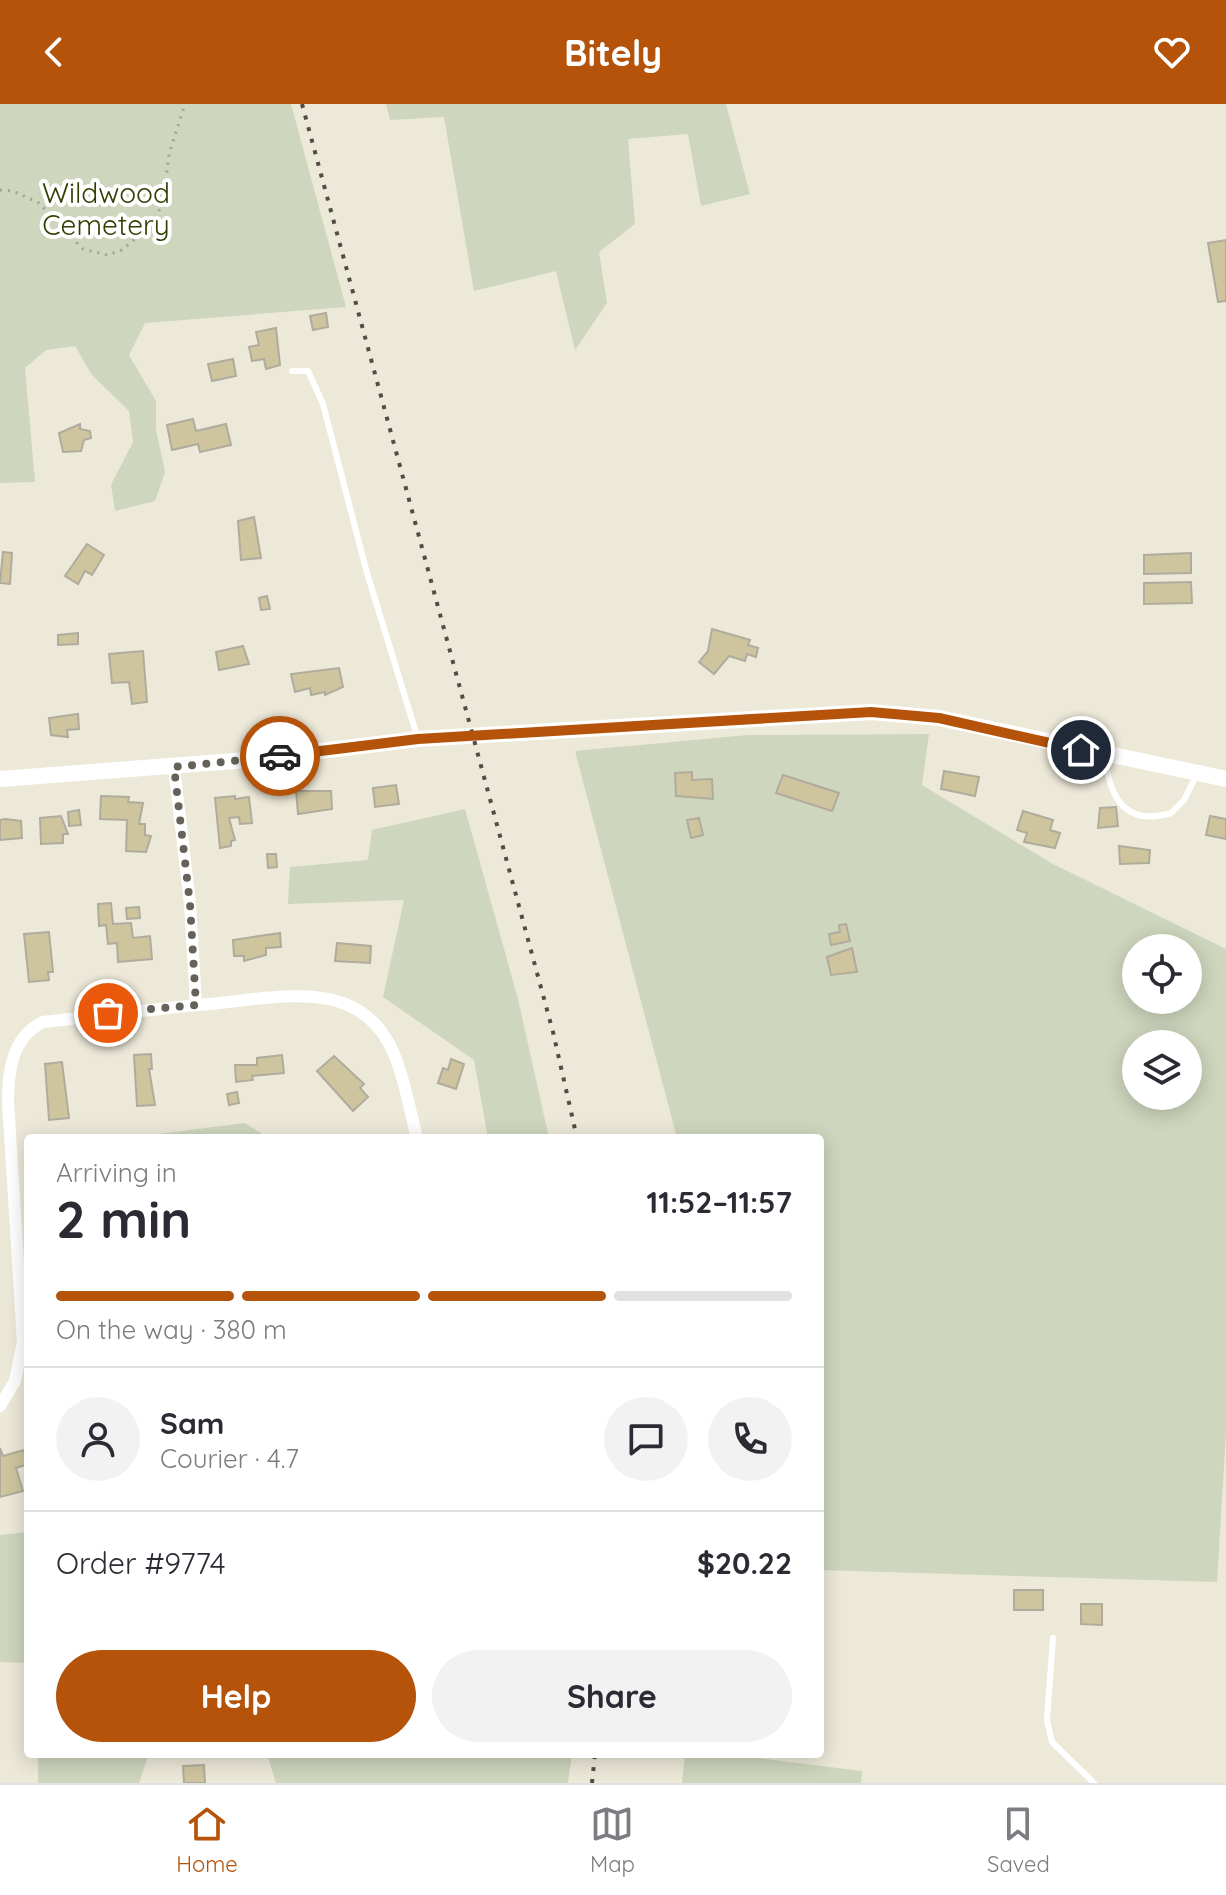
<!DOCTYPE html>
<html lang="en">
<head>
<meta charset="utf-8">
<style>
  :root { --surface:#fff; --page:#f2f2f3; --text:#2b2b33; --muted:#7c7c81; --line:#e1e1e2; --accent:#b45309 }
  body { margin:0; font-family:Quicksand,sans-serif; background:var(--page); color:var(--text); height:100vh; display:flex; flex-direction:column; font-size:30px; white-space:nowrap }
  * { box-sizing:border-box; margin:0 }
  p { font-size:26px; color:var(--muted) }
  .icon { flex:none; width:44px; height:44px; fill:none; stroke:currentColor; stroke-width:2; stroke-linecap:round; stroke-linejoin:round }
  .map { position:relative; flex:1; overflow:hidden }
  .details { position:absolute; left:24px; top:1030px; width:800px; height:624px; display:flex; flex-direction:column; background:var(--surface); border-radius:8px; box-shadow:0 4px 20px #0003 }
  .details>* { flex:none }
  .buttons { position:absolute; left:1122px; top:830px; display:grid; gap:16px }
  .buttons a { display:grid; place-items:center; width:80px; height:80px; border-radius:50%; background:var(--surface); box-shadow:0 4px 20px #0003; font-size:40px }
  .pin { position:absolute; display:grid; place-items:center; width:68px; height:68px; color:#fff; margin:-34px; border:4px solid #fff; border-radius:50%; box-shadow:0 2px 8px #0007 }
  .courier { position:absolute; display:grid; place-items:center; width:80px; height:80px; margin:-40px; border:6px solid #b45309; border-radius:50%; background:#fff; color:#222; box-shadow:0 2px 10px #0007 }
  .overview em { font-style:normal; font-weight:700 }
  .overview div { display:flex; flex-direction:column-reverse }
  .overview { display:flex; align-items:center; justify-content:space-between; height:136px; padding:0 32px }
  h1 { font-size:52px; font-weight:700; line-height:60px }
  .bar { display:grid; grid-template-columns:repeat(4,1fr); gap:12px 8px; align-content:center; height:96px; padding:0 32px }
  .bar i { height:10px; border-radius:6px; background:var(--line) }
  .bar .selected { background:var(--accent) }
  .bar p { grid-column:span 4 }
  .line { display:flex; align-items:center; gap:20px; padding:0 32px; border-top:2px solid var(--line) }
  .line div { flex:1 }
  .round { display:grid; place-items:center; flex:none; width:84px; height:84px; border-radius:42px; background:var(--page) }
  .cta { display:flex; gap:16px; margin-top:auto; padding:16px 32px }
  .cta a { flex:1; height:92px; border-radius:48px; background:var(--accent); color:#fff; font-size:32px; font-weight:700; line-height:92px; text-align:center }
  .cta a+a { background:var(--page); color:var(--text) }
  header { display:flex; justify-content:space-between; align-items:center; height:104px; padding:0 32px; background:var(--accent); color:#fff; font-size:36px; font-weight:700 }
  .menu { display:flex; justify-content:space-around; align-items:center; height:112px; border-top:2px solid var(--line); background:var(--surface); font-size:22px; color:var(--muted) }
  .menu a { display:grid; justify-items:center; gap:4px }
  .menu .selected { color:var(--accent) }
  .map>svg:first-child { display:block }
  .green { fill:#ced6bd; fill-rule:evenodd }
  .building { fill:#cec59e; stroke:#b0ac9d; stroke-width:2 }
  .lines { fill:none; stroke-linecap:round; stroke-linejoin:round }
  .path { stroke:#a4a195; stroke-width:3; stroke-dasharray:2 6; stroke-linecap:butt }
  .lane { stroke:#fff; stroke-width:6 }
  .street { stroke:#fff; stroke-width:12 }
  .secondary { stroke:#fff; stroke-width:16 }
  .rail { stroke:#504d46; stroke-width:4; stroke-dasharray:4 8; stroke-linecap:butt }
  .done { stroke:#65625a; stroke-width:8; stroke-dasharray:0 14.4 }
  .route { stroke:#b45309; stroke-width:10 }
  .labels { text-anchor:middle; stroke-width:8; stroke-linejoin:round; paint-order:stroke }
  .park-label { font-size:28px; fill:#313f01; stroke:#fff }
</style>
</head>
<body>
<header><svg class="icon" aria-label="back" viewBox="0 0 24 24"><path d="M15 5l-7 7 7 7"/></svg>Bitely<svg class="icon" aria-label="heart" viewBox="0 0 24 24"><path d="M12 20l-8-8c-3-5 5-10 8-4 3-6 11-1 8 4z"/></svg></header>
<div class="map">
<svg width="1226" height="1679" viewBox="0 0 1226 1679">
  <rect width="100%" height="100%" fill="#ede9d9"/>
  <path class="green" d="M 0,0 L 291,0 L 346,203 L 145,219 L 129,251 L 156,297 L 156,325 L 165,368 L 155,397 L 115,407 L 111,381 L 133,338 L 129,307 L 92,271 L 75,242 L 46,246 L 25,264 L 35,378 L 0,379 Z
    M 386,0 L 726,0 L 750,90 L 701,102 L 688,30 L 628,35 L 635,120 L 599,148 L 607,199 L 575,246 L 556,167 L 474,187 L 444,13 L 390,16 Z
    M 929,630 L 922,681 L 1053,760 L 1226,845 L 1226,1329 L 1217,1478 L 820,1466 L 820,1034 L 677,1034 L 575,647 L 748,631 ZM 1136,844 L 1188,844 L 1188,896 L 1136,896 ZM 1136,940 L 1188,940 L 1188,992 L 1136,992 Z
    M 465,705 L 518,895 L 549,1034 L 488,1034 L 474,956 L 383,893 L 404,796 L 288,800 L 290,763 L 368,756 L 372,726 Z
    M 245,1019 L 268,1034 L 127,1034 Z
    M 28,1428 L 28,1559 L 0,1558 L 0,1431 Z
    M 38,1650 L 149,1650 L 139,1679 L 38,1679 Z
    M 267,1650 L 572,1650 L 568,1679 L 276,1679 Z
    M 685,1650 L 727,1650 L 862,1667 L 861,1679 L 682,1679 Z"/>
  <path class="building" d="M 1226,136 L 1226,197 L 1218,198 L 1208,139 Z
    M 326,209 L 328,223 L 313,226 L 310,212 Z
    M 276,224 L 280,261 L 266,265 L 264,255 L 252,257 L 249,243 L 259,241 L 256,228 Z
    M 233,255 L 236,272 L 212,277 L 208,260 Z
    M 193,315 L 196,327 L 226,320 L 231,341 L 200,348 L 198,340 L 172,346 L 167,321 Z
    M 80,320 L 80,325 L 90,327 L 91,334 L 84,336 L 81,347 L 63,348 L 59,329 Z
    M 254,413 L 261,454 L 241,456 L 238,417 Z
    M 87,440 L 104,451 L 92,471 L 85,467 L 78,480 L 65,472 Z
    M 3,448 L 12,449 L 10,480 L 0,479 Z
    M 1191,449 L 1191,469 L 1144,470 L 1144,451 Z
    M 1191,478 L 1192,499 L 1144,500 L 1144,479 Z
    M 267,492 L 270,505 L 261,506 L 259,494 Z
    M 712,525 L 750,536 L 748,541 L 758,544 L 756,553 L 747,550 L 745,557 L 729,552 L 714,570 L 699,558 L 708,547 Z
    M 78,529 L 78,540 L 58,541 L 58,531 Z
    M 243,542 L 249,560 L 219,566 L 216,548 Z
    M 143,547 L 147,598 L 132,600 L 129,578 L 112,579 L 109,550 Z
    M 339,564 L 343,583 L 325,591 L 325,588 L 311,591 L 310,584 L 295,588 L 291,570 Z
    M 78,610 L 79,625 L 67,626 L 68,633 L 51,631 L 49,614 Z
    M 944,667 L 979,673 L 975,692 L 941,685 Z
    M 692,668 L 692,676 L 712,675 L 713,695 L 676,692 L 675,669 Z
    M 783,671 L 839,689 L 832,707 L 776,689 Z
    M 396,681 L 399,700 L 375,703 L 373,684 Z
    M 296,687 L 331,687 L 332,705 L 298,710 Z
    M 101,692 L 129,693 L 128,698 L 143,699 L 139,720 L 145,720 L 145,731 L 151,732 L 146,748 L 126,747 L 127,716 L 100,715 Z
    M 235,692 L 235,695 L 249,693 L 252,719 L 240,720 L 239,713 L 229,714 L 235,736 L 231,737 L 231,742 L 220,744 L 215,694 Z
    M 1116,703 L 1118,722 L 1098,724 L 1100,704 Z
    M 79,706 L 81,721 L 69,722 L 68,708 Z
    M 1023,707 L 1053,716 L 1050,726 L 1060,729 L 1055,744 L 1024,738 L 1027,729 L 1017,726 Z
    M 61,712 L 68,730 L 63,730 L 63,739 L 41,740 L 40,714 Z
    M 1210,712 L 1226,715 L 1226,735 L 1206,731 Z
    M 699,714 L 703,731 L 691,734 L 687,716 Z
    M 5,715 L 21,717 L 22,734 L 0,736 L 0,716 Z
    M 1119,742 L 1150,746 L 1149,759 L 1120,760 Z
    M 267,750 L 276,750 L 277,763 L 268,764 Z
    M 111,799 L 113,820 L 131,819 L 133,834 L 150,832 L 152,855 L 118,858 L 117,839 L 108,840 L 106,821 L 99,822 L 98,800 Z
    M 139,803 L 140,814 L 127,815 L 126,804 Z
    M 846,820 L 850,837 L 831,841 L 829,830 L 840,828 L 839,821 Z
    M 49,828 L 53,868 L 48,868 L 49,876 L 29,878 L 24,830 Z
    M 280,829 L 281,843 L 266,844 L 266,851 L 244,857 L 244,852 L 234,852 L 233,836 Z
    M 337,839 L 371,842 L 370,859 L 335,857 Z
    M 852,844 L 857,868 L 831,871 L 827,853 Z
    M 151,950 L 152,965 L 149,965 L 155,1001 L 137,1002 L 134,951 Z
    M 282,951 L 284,969 L 252,972 L 253,976 L 236,978 L 235,961 L 257,961 L 257,954 Z
    M 334,952 L 364,980 L 360,984 L 368,993 L 353,1007 L 317,967 Z
    M 451,955 L 464,960 L 456,985 L 438,979 L 443,964 L 448,966 Z
    M 62,958 L 69,1014 L 49,1016 L 45,960 Z
    M 237,988 L 239,999 L 229,1001 L 227,990 Z
    M 0,1344 L 3,1352 L 24,1346 L 28,1360 L 16,1364 L 23,1387 L 0,1393 Z
    M 1014,1486 L 1043,1486 L 1043,1506 L 1014,1506 Z
    M 1081,1500 L 1102,1500 L 1102,1521 L 1081,1520 Z
    M 204,1661 L 205,1679 L 184,1679 L 183,1662 Z"/>
  <g class="lines">
    <path class="path" d="M 0,86 L 13,87 L 39,99 L 83,145 L 107,151 L 122,146 L 149,123 L 163,100 L 169,50 L 185,0"/>
    <path class="lane" d="M 292,267 L 308,267 L 323,300 L 367,469 L 417,632
      M 1104,651 C 1110,692 1123,723 1171,709 L 1184,696 L 1196,672
      M 1053,1534 L 1047,1616 L 1052,1638 L 1094,1679"/>
    <path class="street" d="M 196,901 C 267,897 359,866 394,950 C 405,976 410,1007 417,1034
      M 0,1302 L 15,1277 L 23,1238 L 8,998 C 8,967 12,933 43,918 L 196,901 L 190,800 L 174,663"/>
    <path class="secondary" d="M 0,675 L 247,656 L 418,635 L 871,608 L 939,614 L 1226,675"/>
    <path class="rail" d="M 302,0 L 553,928 L 577,1034
      M 592,1679 L 595,1650"/>
  </g>
  <g class="lines">
    <path class="done" d="M 108,909 L 196,901 L 190,800 L 174,663 L 280,652"/>
    <path class="route" d="M 280,652 L 418,635 L 871,608 L 939,614 L 1081,646"/>
  </g>
  <g class="labels">
    <g class="park-label">
      <text x="106" y="99">Wildwood<tspan x="106" dy="32">Cemetery</tspan></text>
    </g>
  </g>
</svg>
<div class="buttons">
<a><svg class="icon" aria-label="locate" viewBox="0 0 24 24"><circle cx="12" cy="12" r="6"/><path d="M12 2v4M12 18v4M2 12h4M18 12h4"/></svg></a>
<a><svg class="icon" aria-label="layers" viewBox="0 0 24 24"><path d="M12 4l9 5-9 5-9-5zM3 14l9 5 9-5"/></svg></a>
</div>
<div class="pin" style="left:108px;top:909px;background:#ea580c"><svg class="icon" aria-label="bag" viewBox="0 0 24 24"><path d="M5 8h14l-1 12H6zM9 8a3 3 0 0 1 6 0"/></svg></div>
<div class="pin" style="left:1081px;top:646px;background:#1f2937"><svg class="icon" aria-label="home" viewBox="0 0 24 24"><path d="M3 11l9-7 9 7M6 9v11h12V9"/></svg></div>
<div class="courier" style="left:280px;top:652px"><svg class="icon" aria-label="car" viewBox="0 0 24 24"><path d="M5 17H2v-5l4-1 3-4h7l3 4 3 1v5h-3M9 17h6M6 11h13"/><circle cx="7" cy="17" r="2"/><circle cx="17" cy="17" r="2"/></svg></div>
<section class="details">
<div class="overview"><div><h1>2 min</h1><p>Arriving in</p></div><em>11:52–11:57</em></div>
<div class="bar"><i class="selected"></i><i class="selected"></i><i class="selected"></i><i></i><p>On the way · 380 m</p></div>
<div class="line" style="height:144px"><a class="round"><svg class="icon" aria-label="person" viewBox="0 0 24 24"><circle cx="12" cy="8" r="4"/><path d="M4 21q1-7 8-7t8 7"/></svg></a><div><b>Sam</b><p>Courier · 4.7</p></div><a class="round"><svg class="icon" aria-label="chat" viewBox="0 0 24 24"><path d="M4 5h16v11H9l-5 4z"/></svg></a><a class="round"><svg class="icon" aria-label="phone" viewBox="0 0 24 24"><path d="M5 4h4l2 5-3 2q2 4 5 5l2-3 5 2v4C11 20 4 13 5 4z"/></svg></a></div>
<div class="line" style="height:104px"><div>Order #9774</div><b>$20.22</b></div>
<div class="cta"><a>Help</a><a>Share</a></div>
</section>
</div>
<nav class="menu">
<a class="selected"><svg class="icon" aria-label="home" viewBox="0 0 24 24"><path d="M3 11l9-7 9 7M6 9v11h12V9"/></svg>Home</a>
<a><svg class="icon" aria-label="map" viewBox="0 0 24 24"><path d="M3 6l6-2 6 2 6-2v14l-6 2-6-2-6 2zM9 4v14M15 6v14"/></svg>Map</a>
<a><svg class="icon" aria-label="saved" viewBox="0 0 24 24"><path d="M7 4h10v16l-5-4-5 4z"/></svg>Saved</a>
</nav>
</body>
</html>
